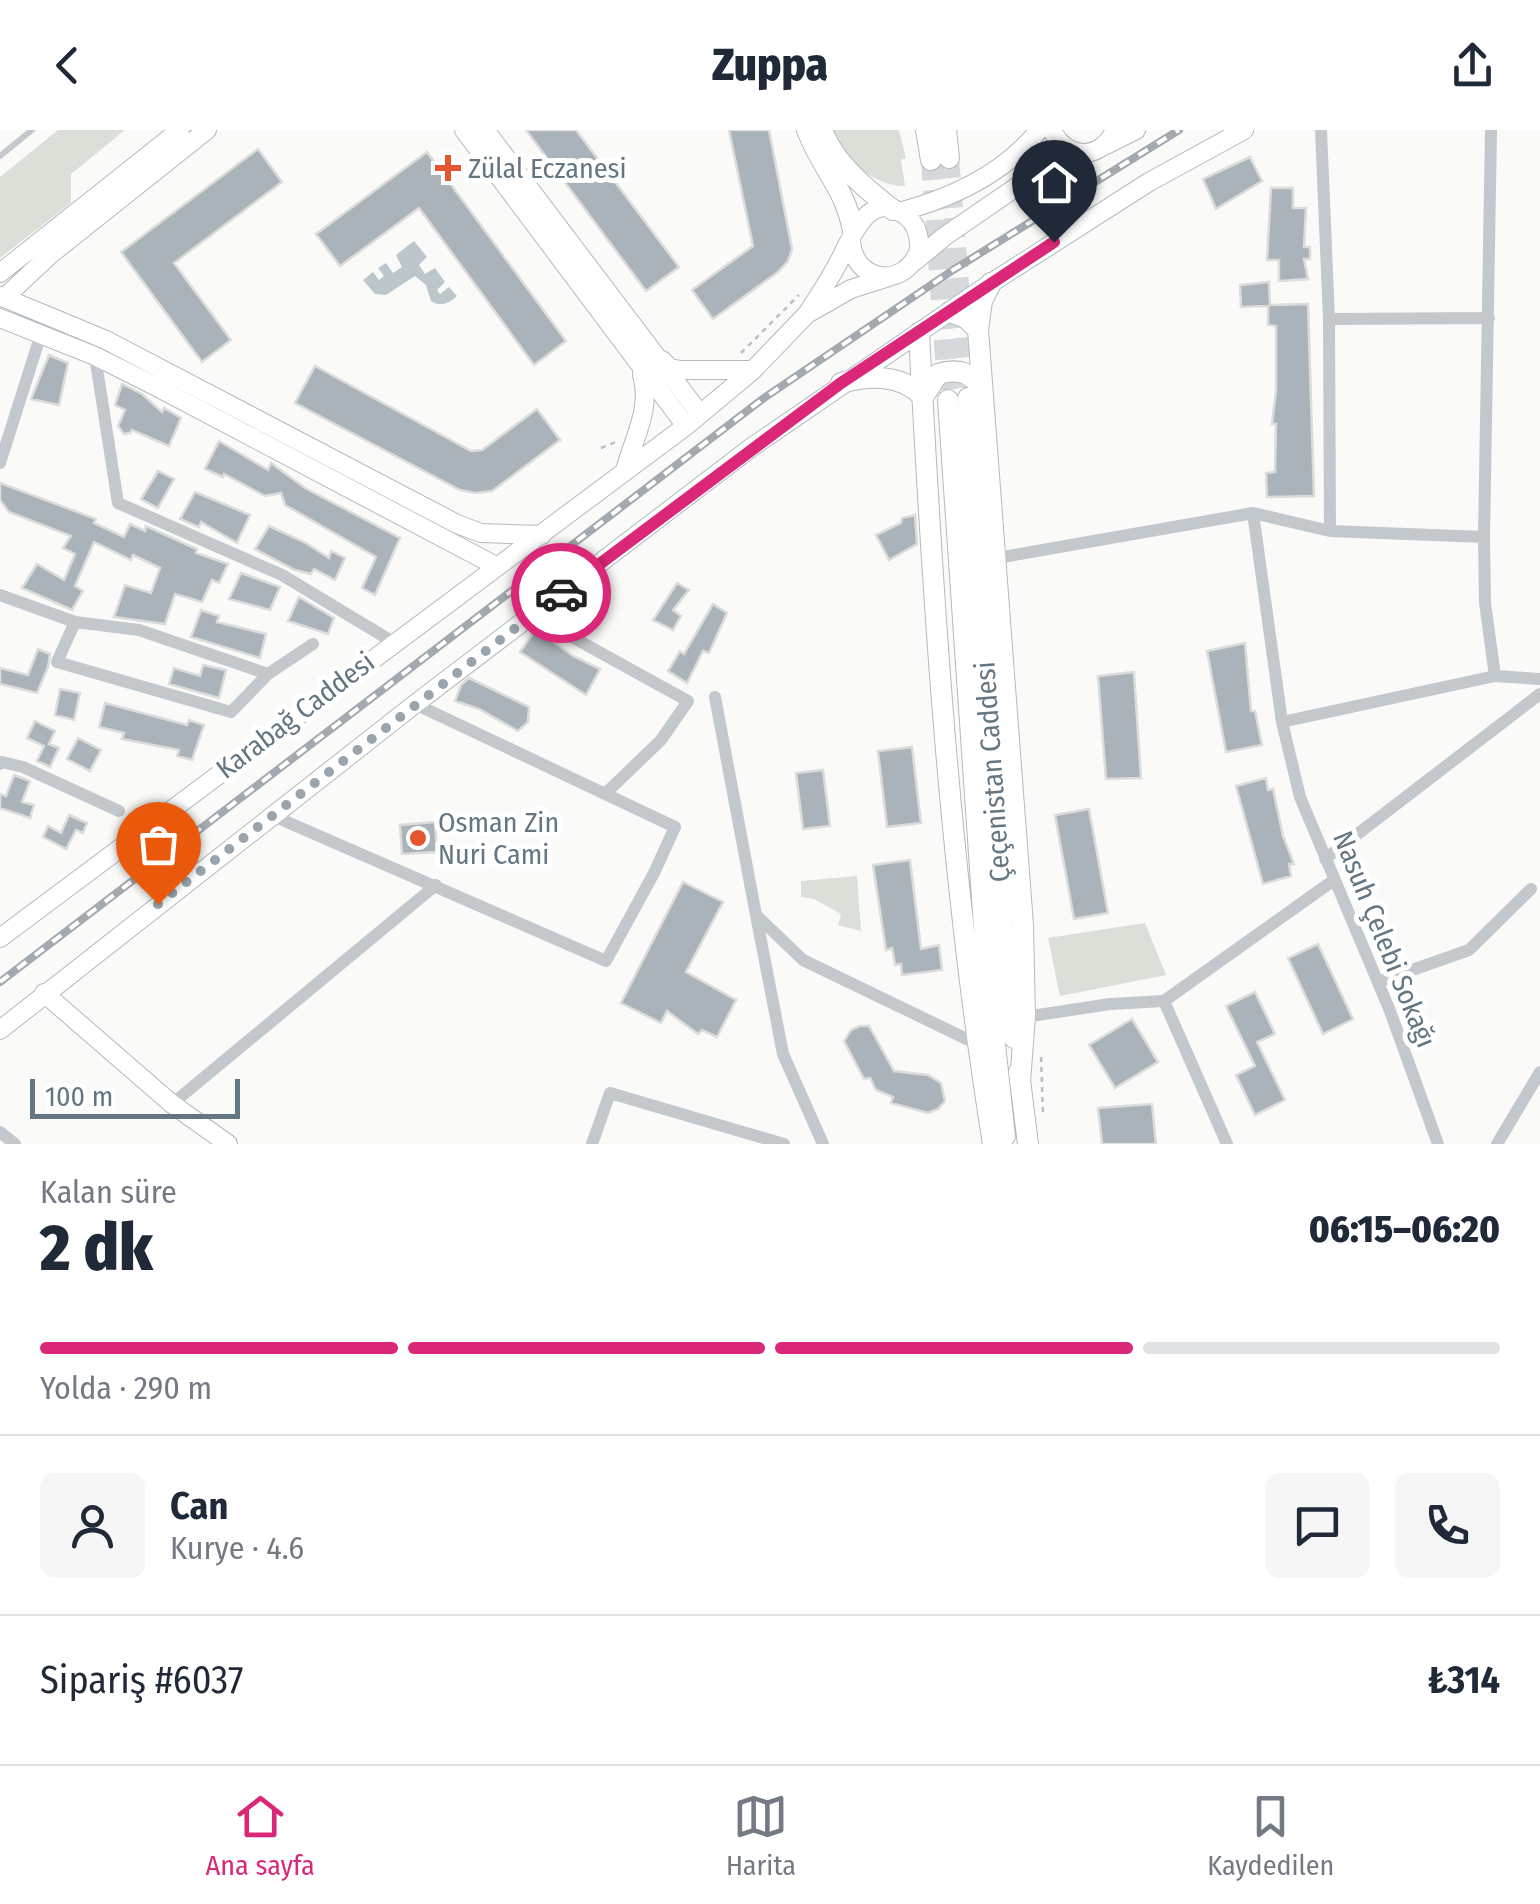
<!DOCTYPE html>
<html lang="tr">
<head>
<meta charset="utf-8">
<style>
  :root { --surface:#fff; --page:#f6f6f7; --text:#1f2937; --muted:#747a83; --line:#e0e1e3; --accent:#db2777 }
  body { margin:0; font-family:"Fira Sans Condensed",sans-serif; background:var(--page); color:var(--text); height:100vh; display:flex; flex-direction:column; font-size:38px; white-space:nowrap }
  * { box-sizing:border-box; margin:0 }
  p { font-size:32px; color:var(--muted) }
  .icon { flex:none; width:55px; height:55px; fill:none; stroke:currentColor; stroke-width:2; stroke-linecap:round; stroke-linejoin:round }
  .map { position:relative; height:1014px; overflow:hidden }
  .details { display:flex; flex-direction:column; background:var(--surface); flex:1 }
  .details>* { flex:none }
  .scale { position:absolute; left:30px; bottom:25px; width:210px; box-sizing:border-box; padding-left:10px; border:5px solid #657683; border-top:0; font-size:28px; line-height:35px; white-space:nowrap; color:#657683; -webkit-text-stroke:8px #fff; paint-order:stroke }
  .pin { position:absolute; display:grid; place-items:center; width:85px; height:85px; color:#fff; margin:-102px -42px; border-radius:50% 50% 50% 0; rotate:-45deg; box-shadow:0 0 10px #0007 }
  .pin .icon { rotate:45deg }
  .courier { position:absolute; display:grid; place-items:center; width:100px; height:100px; margin:-50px; border:8px solid #db2777; border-radius:50%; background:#fff; color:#222; box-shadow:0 2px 12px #0007 }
  .overview em { font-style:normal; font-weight:800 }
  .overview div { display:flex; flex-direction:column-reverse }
  .overview { display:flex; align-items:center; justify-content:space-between; height:170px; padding:0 40px }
  h1 { font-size:65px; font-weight:800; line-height:75px }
  .bar { display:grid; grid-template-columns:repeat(4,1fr); gap:15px 10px; align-content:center; height:120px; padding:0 40px }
  .bar i { height:12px; border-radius:8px; background:var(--line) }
  .bar .on { background:var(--accent) }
  .bar p { grid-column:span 4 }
  .line { display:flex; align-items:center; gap:25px; padding:0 40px; border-top:2px solid var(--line) }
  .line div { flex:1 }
  .round { display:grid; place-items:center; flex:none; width:105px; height:105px; border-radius:15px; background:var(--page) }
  header { display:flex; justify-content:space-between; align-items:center; height:130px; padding:0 40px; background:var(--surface); font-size:45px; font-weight:800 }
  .tab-bar { display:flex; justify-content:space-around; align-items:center; height:140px; border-top:2px solid var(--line); background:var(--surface); font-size:28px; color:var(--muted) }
  .tab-bar a { display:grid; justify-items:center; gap:5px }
  .tab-bar .on { color:var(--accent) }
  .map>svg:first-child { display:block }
  .green { fill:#dadfd7 }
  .water { fill:#bbc7cb }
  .building { fill:#aab3b9; stroke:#dcdcda; stroke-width:2.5 }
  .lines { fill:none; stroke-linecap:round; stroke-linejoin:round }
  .primary-tunnel { stroke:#d5d9db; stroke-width:20; stroke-dasharray:20 10; stroke-linecap:butt }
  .secondary-casing { stroke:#b3babf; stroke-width:20 }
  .primary-casing { stroke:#b5babe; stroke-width:22 }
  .path { stroke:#bbbfc2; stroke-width:2.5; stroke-dasharray:5 5; stroke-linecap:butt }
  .lane { stroke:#c3c8cc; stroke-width:6 }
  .street { stroke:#c3c8cc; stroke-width:12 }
  .secondary { stroke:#fff; stroke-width:18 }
  .primary { stroke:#fff; stroke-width:20 }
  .rail-casing { stroke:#a2aab0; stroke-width:8 }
  .rail { stroke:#fff; stroke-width:4; stroke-dasharray:11; stroke-linecap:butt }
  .done { stroke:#99a4ac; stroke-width:10; stroke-dasharray:0 18 }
  .route { stroke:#db2777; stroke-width:12 }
  .poi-dot { fill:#e4572e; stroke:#fff; stroke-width:4 }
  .labels { text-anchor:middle; stroke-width:10; stroke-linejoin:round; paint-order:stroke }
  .poi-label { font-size:28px; fill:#657683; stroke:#fff; text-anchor:start }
  .street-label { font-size:28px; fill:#657683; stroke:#fff }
</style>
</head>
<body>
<header><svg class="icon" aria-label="back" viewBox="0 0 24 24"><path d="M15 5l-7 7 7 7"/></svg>Zuppa<svg class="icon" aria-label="share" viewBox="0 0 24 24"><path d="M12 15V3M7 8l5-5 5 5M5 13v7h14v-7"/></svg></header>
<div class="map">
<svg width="1540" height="1014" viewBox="0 0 1540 1014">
  <rect width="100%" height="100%" fill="#fafaf8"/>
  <path class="green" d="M 58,0 L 125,0 L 71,44 L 71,73 L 0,128 L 0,47 Z
    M 833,0 L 899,0 L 906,28 L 901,30 L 905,56 C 872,56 845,29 833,0 Z
    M 857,746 L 861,801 L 838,795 L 841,784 L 814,769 L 801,767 L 801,751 Z
    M 1145,793 L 1166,845 L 1060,866 L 1048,808 Z"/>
  <path class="water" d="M 414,111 L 427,127 L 419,135 L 425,144 L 435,138 L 445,152 L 437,160 L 440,164 L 449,157 L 457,166 C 448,174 441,177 431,171 L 426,155 L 415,146 L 386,165 L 375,164 L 363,150 L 373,142 L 379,150 L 384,146 L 378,138 L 386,133 L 393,143 L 402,137 L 396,125 Z"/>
  <path class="building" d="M 526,0 L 576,0 L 679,137 L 646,161 Z
    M 729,0 L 769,0 L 792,119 L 788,131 L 778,142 L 713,189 L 692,160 L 753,116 Z
    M 258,19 L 282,52 L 174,133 L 231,210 L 202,232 L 121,122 Z
    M 427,22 L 566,211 L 534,235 L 419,78 L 340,136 L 316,104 Z
    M 1250,27 L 1262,51 L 1216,79 L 1203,49 Z
    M 1271,58 L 1293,58 L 1293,78 L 1306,78 L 1304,117 L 1310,117 L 1310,129 L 1304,129 L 1308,149 L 1279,151 L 1279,130 L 1267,130 Z
    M 1269,152 L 1270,175 L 1308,174 L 1314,366 L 1267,367 L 1266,343 L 1275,342 L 1276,294 L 1272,294 L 1276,261 L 1276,196 L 1268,195 L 1268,176 L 1241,177 L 1240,155 Z
    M 49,225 L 68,233 L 59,275 L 31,269 Z
    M 315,236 L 471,321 L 482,320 L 537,279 L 560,310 L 492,361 L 476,363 L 460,360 L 295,273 Z
    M 122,254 L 142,264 L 162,282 L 164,278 L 181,288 L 169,316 L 132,300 L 130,303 L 124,304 L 118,296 L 125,280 L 115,275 Z
    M 219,311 L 268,340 L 271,333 L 305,358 L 400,408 L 375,465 L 362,458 L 376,427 L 285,375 L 281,363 L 265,366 L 224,344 L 223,347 L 205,339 Z
    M 158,341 L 174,349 L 158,378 L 141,369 Z
    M 0,353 L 96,389 L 94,393 L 124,407 L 130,394 L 145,401 L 146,396 L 190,416 L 197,419 L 196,423 L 228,434 L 219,453 L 212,450 L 202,472 L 175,464 L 165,494 L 114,487 L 125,455 L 151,463 L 160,438 L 133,425 L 131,430 L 94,412 L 75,456 L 83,461 L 72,480 L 22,458 L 37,434 L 64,450 L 75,424 L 63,418 L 71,406 L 9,382 L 0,370 Z
    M 195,362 L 250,385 L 237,413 L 201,392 L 199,397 L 180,389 Z
    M 915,385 L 917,414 L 889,430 L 876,405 L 901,393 L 902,388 Z
    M 269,396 L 306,413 L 329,428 L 331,421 L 345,428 L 335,450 L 314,439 L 311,444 L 295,440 L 255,419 Z
    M 241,443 L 280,457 L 270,480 L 229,469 Z
    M 677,453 L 689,460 L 673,480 L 681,486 L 673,500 L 653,490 Z
    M 588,462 L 606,474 L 591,499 L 573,487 Z
    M 299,467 L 334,488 L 328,504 L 288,491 Z
    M 713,474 L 727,483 L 709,523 L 703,521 L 687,553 L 668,541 L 680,521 L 684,524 Z
    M 201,480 L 219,486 L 217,492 L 266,504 L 260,528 L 191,507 Z
    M 536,499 L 573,526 L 600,539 L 586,565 L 520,522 Z
    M 1245,513 L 1251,581 L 1255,581 L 1262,615 L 1226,622 L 1207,521 Z
    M 38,519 L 50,524 L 48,537 L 37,563 L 0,554 L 0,538 L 28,545 Z
    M 203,535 L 226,540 L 219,568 L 169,554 L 174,538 L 200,546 Z
    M 1134,542 L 1141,648 L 1106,649 L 1098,546 Z
    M 469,548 L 529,577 L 528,592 L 518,601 L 479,579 L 455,571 L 461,555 Z
    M 60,559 L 80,563 L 74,590 L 55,585 Z
    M 105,573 L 187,595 L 189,590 L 204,595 L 192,630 L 177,626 L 179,620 L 122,609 L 124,603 L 99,597 Z
    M 35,591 L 55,601 L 49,614 L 59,618 L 50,637 L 37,631 L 44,616 L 27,608 Z
    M 78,608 L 101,620 L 90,641 L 67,629 Z
    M 912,617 L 921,693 L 887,697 L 878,621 Z
    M 823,640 L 830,696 L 803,699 L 796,643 Z
    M 14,645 L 30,651 L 22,672 L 34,675 L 30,688 L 0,678 L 0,664 L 6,666 Z
    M 1266,648 L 1268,660 L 1273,659 L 1283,706 L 1294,734 L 1289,734 L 1291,746 L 1263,754 L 1236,656 Z
    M 1089,679 L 1108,783 L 1074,789 L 1055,685 Z
    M 69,685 L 87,693 L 83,703 L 76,700 L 66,719 L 43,707 L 48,696 L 61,703 Z
    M 435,692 L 437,722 L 402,724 L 400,695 Z
    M 910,730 L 921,819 L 939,815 L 942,840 L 902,845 L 901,834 L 895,835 L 892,818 L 886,820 L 873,735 Z
    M 683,752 L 723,772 L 686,842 L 736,870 L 717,907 L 702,900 L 698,904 L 667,881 L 661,893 L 621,873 Z
    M 1318,814 L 1353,889 L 1323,904 L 1288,828 Z
    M 1255,862 L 1275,904 L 1257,912 L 1285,970 L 1255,985 L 1236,945 L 1255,936 L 1226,876 Z
    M 1132,889 L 1158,932 L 1115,958 L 1089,915 Z
    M 860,896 L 869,896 L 894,941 L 928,945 L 941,953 L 945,971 L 938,979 L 928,983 L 891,973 L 893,967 L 876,960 L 870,948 L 864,949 L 844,911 L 851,900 Z
    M 1152,974 L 1156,1014 L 1102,1014 L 1098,978 Z"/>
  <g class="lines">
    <path class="primary-tunnel" d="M 949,28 L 968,268
      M 931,30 L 948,270"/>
    <defs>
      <path id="secondary" d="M 464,0 L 686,296
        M 485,0 L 700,284
        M 1052,0 C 1066,31 1102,30 1115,0
        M 1106,15 L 1136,0
        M 899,82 C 952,68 1005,43 1039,0
        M 851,107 C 850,151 904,162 919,120 C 920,106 917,94 905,85 C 866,57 850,113 836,137 C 827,153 817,169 807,184 L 851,159 L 889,147
        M 915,131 L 945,106 L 1057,29 L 1077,23
        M 0,143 L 180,0
        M 0,166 L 106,210 L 457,394 L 481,403 L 542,405
        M 4,168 L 51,124 L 207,0
        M 0,188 L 95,226 L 155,256 L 496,436
        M 662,230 L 670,238 L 681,240 L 752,240
        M 625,341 C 633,309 652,279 642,245
        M 0,808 L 686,296 L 753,240 L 807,184
        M 44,863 L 172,974 L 228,1014
        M 0,900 L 415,574 L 752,317 L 991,153 L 1149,52 L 1244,0"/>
      <path id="primary" d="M 807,0 C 822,40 845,57 853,101
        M 822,0 C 834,33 866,59 893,80
        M 926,0 L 931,30
        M 946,0 L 949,28
        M 991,153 L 982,171 L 978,200 L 1023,795 L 1025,887 L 1020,952
        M 950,182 L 966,188 L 978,200
        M 919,203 C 933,474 950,746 993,1014
        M 841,253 C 869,245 902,244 923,267 L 938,244 C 957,238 972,242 982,259
        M 968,268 L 1004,813 L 1014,908
        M 948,270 L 987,841 L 1005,1006
        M 1019,942 L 1028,1014"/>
    </defs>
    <use href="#secondary" class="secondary-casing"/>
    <use href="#primary" class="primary-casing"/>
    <path class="path" d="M 741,223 L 799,165
      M 601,318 L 618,311
      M 1041,927 L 1043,984"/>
    <path class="lane" d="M 0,26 L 32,0"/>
    <path class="street" d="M 1321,0 L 1329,189 L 1330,401
      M 1491,0 L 1484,407 L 1485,473 L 1495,546
      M 1329,189 L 1489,188
      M 95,226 L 118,373 L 282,445 L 393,512
      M 0,333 L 41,204
      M 1253,383 L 1282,592 L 1300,667 L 1390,881 L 1438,1014
      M 997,428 L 1253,383 L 1330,401 L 1484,407
      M 0,465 L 75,492 L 139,500 L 268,544
      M 532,485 L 688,571 L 661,610 L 606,663
      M 75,492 L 57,532 L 231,582 L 268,544 L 313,514
      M 715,567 L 756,785 L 803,830 L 977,914
      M 1282,592 L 1495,546 L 1540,549
      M 0,634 L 2,632 L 23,637 L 119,681
      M 271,685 L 606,831 L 654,743 L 675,697 L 415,574
      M 1325,729 L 1540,564
      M 756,785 L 783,924 L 823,1014
      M 1378,852 L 1469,820 L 1531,759
      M 1164,871 L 1227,1014
      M 1025,887 L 1110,874 L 1164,871 L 1334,750
      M 172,974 L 436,755
      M 0,1002 L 15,1014
      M 592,1014 L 610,963 L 784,1014
      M 1497,1014 L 1540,942"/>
    <use href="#secondary" class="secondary"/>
    <use href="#primary" class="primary"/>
    <defs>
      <path id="rail" d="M 0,852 L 764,268 L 953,140 L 1179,0"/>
    </defs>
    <use href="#rail" class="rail-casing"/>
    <use href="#rail" class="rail"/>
  </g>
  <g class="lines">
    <path class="done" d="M 158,774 L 561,463"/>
    <path class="route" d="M 561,463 L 841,253 L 1054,112"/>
  </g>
  <g class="poi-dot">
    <path d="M443 23h10v10h10v10h-10v10h-10v-10h-10v-10h10z"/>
    <circle cx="418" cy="708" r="10"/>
  </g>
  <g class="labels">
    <g class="poi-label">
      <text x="468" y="48">Zülal Eczanesi</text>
      <text x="438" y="702">Osman Zin<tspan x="438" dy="32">Nuri Cami</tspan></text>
    </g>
    <g class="street-label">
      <text transform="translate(295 585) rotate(-37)" y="10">Karabağ Caddesi</text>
      <text transform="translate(992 642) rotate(-94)" y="10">Çeçenistan Caddesi</text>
      <text transform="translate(1385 809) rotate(68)" y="10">Nasuh Çelebi Sokağı</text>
    </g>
  </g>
</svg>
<div class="scale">100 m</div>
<div class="pin" style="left:158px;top:774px;background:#ea580c"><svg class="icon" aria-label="bag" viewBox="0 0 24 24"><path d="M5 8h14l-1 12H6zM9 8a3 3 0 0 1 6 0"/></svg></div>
<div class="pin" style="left:1054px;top:112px;background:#1f2937"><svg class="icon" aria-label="home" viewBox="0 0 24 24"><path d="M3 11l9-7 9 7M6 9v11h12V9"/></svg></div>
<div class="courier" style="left:561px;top:463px"><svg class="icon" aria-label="car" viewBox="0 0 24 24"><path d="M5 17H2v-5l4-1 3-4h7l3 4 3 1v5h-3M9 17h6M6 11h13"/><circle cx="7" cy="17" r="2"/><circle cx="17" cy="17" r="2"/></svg></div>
</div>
<section class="details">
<div class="overview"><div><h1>2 dk</h1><p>Kalan süre</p></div><em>06:15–06:20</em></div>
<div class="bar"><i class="on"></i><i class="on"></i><i class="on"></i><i></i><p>Yolda · 290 m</p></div>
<div class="line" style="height:180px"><a class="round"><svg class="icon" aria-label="person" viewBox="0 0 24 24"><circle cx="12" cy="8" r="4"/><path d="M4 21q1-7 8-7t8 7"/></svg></a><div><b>Can</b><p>Kurye · 4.6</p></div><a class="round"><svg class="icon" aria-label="chat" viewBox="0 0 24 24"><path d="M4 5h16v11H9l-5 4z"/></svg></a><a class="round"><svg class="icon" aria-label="phone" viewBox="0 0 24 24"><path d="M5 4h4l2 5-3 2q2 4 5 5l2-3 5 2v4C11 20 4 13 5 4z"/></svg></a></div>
<div class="line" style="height:130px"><div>Sipariş #6037</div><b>₺314</b></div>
</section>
<nav class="tab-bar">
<a class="on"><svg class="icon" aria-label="home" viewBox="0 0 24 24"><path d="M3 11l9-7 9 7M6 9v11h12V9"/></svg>Ana sayfa</a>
<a><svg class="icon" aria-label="map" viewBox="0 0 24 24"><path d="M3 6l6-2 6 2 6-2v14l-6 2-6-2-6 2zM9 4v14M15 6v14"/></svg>Harita</a>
<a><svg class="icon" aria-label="saved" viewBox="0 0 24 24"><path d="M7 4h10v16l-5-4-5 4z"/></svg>Kaydedilen</a>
</nav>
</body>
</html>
